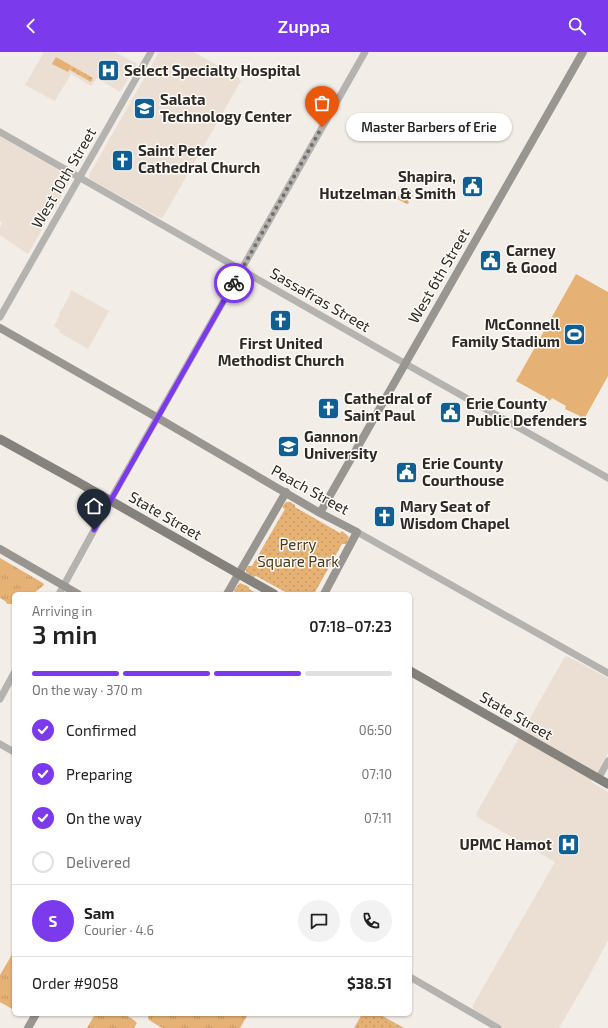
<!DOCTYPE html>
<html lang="en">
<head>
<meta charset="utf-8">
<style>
  :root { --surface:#fff; --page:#f2f2f2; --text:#222; --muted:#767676; --line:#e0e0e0; --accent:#7c3aed }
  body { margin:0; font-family:"Exo 2",sans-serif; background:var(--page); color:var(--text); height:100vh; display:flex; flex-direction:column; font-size:15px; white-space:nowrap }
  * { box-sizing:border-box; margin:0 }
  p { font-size:13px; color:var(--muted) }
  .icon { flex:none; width:22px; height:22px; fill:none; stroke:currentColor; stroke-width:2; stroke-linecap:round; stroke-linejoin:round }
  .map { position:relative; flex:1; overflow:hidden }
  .panel { position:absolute; left:12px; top:540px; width:400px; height:424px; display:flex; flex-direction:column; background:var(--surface); border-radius:6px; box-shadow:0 1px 3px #0004 }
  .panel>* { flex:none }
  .pin { position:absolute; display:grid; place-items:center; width:34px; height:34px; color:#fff; margin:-41px -17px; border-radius:50% 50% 50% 0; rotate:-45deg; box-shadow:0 0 4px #0007 }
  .pin .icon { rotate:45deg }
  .courier { position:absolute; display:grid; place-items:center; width:40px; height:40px; margin:-20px; border:3px solid #7c3aed; border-radius:50%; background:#fff; color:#222; box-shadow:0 1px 5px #0007 }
  .bubble { position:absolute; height:28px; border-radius:14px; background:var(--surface); box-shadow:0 1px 3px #0004; font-size:13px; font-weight:600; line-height:28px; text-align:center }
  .summary em { font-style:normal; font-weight:600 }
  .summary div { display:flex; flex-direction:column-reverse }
  .summary { display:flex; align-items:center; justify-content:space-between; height:68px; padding:0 20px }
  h1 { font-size:26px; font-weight:600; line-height:30px }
  .bar { display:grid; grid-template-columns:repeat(4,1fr); gap:6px 4px; align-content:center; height:48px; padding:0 20px }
  .bar i { height:5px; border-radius:3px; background:var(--line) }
  .bar .active { background:var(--accent) }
  .bar p { grid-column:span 4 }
  .line { display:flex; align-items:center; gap:10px; padding:0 20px; border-top:1px solid var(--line) }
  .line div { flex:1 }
  .round { display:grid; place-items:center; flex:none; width:42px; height:42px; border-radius:21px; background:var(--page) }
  ol { padding:0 20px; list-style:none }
  li { display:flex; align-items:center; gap:12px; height:44px }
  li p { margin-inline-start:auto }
  li .icon { padding:4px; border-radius:50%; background:var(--accent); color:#fff; stroke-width:4 }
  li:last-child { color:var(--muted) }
  li i { width:22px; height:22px; border:2px solid var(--line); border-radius:50% }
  header { display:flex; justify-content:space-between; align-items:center; height:52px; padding:0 20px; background:var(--accent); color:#fff; font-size:18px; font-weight:600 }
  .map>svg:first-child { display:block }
  .built { fill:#ebdfd3 }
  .grass { fill:url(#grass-tufts) }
  .park { fill:url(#park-dots) }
  .garden { fill:#e6b174 }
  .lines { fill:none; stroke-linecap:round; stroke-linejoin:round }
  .tertiary { stroke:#b5b3b0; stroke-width:7 }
  .secondary { stroke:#999692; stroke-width:8 }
  .primary { stroke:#85817c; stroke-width:9 }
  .done { stroke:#726e6b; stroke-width:4; stroke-dasharray:0 7.2 }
  .route { stroke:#7c3aed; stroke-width:5 }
  .labels { text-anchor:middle; stroke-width:3; stroke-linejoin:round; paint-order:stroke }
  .poi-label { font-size:15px; font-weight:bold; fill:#2d2a28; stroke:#fffbf7; text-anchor:start }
  .street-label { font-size:15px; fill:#2d2a28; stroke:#fffbf7 }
  .park-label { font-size:15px; fill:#503718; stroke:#fffbf7 }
</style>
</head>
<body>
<header><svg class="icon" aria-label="back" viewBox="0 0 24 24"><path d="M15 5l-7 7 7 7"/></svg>Zuppa<svg class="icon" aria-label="search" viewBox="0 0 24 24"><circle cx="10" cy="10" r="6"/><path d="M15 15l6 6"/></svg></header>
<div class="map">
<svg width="608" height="976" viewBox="0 0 608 976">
  <defs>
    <pattern id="grass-tufts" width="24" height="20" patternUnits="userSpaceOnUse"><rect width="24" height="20" fill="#e6b174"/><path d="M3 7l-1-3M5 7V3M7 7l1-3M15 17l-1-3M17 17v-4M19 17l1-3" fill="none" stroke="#c69864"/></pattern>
    <pattern id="park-dots" width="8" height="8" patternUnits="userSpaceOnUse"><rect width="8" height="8" fill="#e6b174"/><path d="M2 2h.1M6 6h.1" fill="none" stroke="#c69864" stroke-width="1.8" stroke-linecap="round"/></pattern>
  </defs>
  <rect width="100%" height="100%" fill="#f3ede7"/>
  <path class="built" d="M 44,0 L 115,0 L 137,12 L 120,40 L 97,26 L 91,34 L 71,22 L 55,49 L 25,33 Z
    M 159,0 L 194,0 L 239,26 L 241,29 L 174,146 L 163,165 L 160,166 L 90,127 L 89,123 Z
    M 0,84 L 63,121 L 69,126 L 69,130 L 28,202 L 0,183 L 0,176 L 2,171 L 0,169 Z
    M 71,238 L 109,259 L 88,297 L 59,280 L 60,278 L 54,274 L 60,263 L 59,262 L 70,243 L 70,241 Z
    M 567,604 L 608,626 L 608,701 L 591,730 L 608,740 L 608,888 L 588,926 L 559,976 L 504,976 L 476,960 L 473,958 L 473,953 L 555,810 L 477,765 L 476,762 L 564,606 Z"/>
  <path class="grass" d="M 0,506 L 43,531 L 44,533 L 33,542 L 14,542 L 14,552 L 7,552 L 5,549 L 0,546 Z
    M 14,899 L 14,958 L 0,950 L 0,923 Z
    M 95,962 C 109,962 127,959 137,971 L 134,976 L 87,976 Z
    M 150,962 L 248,962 L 240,976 L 162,976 L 149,968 L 148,965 Z"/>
  <path class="park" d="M 72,14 L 93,26 L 91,30 L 70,18 Z
    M 404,134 L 412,139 L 410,142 L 413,144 L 410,147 L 408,148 L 409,151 L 407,152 L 397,147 Z
    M 286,450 L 290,450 L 295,453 L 295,455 L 340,481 L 342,479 L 349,485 L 346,492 L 342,492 L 314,542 L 289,542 L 256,524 L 253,525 L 246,520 L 246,518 L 248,514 L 252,514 L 285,457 L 282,455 Z
    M 240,531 L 249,535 L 249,537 L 258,542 L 236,542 L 234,538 Z
    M 362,962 L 379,962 L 404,976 L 354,976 Z"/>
  <path class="garden" d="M 56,5 L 72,14 L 68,20 L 52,12 Z
    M 576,222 L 608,240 L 608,324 L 583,369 L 579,367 L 580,364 L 565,357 L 566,354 L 552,346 L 550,349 L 544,344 L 543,344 L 516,329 Z"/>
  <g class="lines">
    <path class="tertiary" d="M 0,80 L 397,307 L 608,426
      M 0,265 L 151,0
      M 357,480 L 608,621
      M 59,542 L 115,440 L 365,0
      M 0,647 L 14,621
      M 0,692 L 14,700
      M 598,727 L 608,709
      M 410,925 L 498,976"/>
    <path class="secondary" d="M 0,276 L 158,366 L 320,461 L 357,480 L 324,542
      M 320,461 L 583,0
      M 0,497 L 78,542
      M 227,542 L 286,440
      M 28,976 L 36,962"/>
    <path class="primary" d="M 0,387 L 76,429 L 274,542
      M 410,619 L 608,732"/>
  </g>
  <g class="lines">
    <path class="done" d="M 234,231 L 322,75"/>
    <path class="route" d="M 94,478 L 234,231"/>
  </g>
  <defs>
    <symbol id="hospital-square" viewBox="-11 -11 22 22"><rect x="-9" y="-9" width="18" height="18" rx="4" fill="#115f92" stroke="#fffbf7"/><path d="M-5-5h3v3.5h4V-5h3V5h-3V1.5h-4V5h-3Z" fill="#fff"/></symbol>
    <symbol id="school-square" viewBox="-11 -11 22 22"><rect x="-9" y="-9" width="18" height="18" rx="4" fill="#115f92" stroke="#fffbf7"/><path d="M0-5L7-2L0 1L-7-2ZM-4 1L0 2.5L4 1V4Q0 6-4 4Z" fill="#fff"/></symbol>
    <symbol id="church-square" viewBox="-11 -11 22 22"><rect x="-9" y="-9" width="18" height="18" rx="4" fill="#115f92" stroke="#fffbf7"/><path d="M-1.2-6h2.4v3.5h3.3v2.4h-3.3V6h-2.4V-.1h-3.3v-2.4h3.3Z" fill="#fff"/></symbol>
    <symbol id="civic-square" viewBox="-11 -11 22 22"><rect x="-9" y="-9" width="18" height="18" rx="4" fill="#115f92" stroke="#fffbf7"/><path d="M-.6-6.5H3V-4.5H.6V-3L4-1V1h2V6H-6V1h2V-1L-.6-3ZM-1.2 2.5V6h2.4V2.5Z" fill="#fff"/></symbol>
    <symbol id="stadium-square" viewBox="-11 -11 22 22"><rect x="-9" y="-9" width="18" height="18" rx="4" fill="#115f92" stroke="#fffbf7"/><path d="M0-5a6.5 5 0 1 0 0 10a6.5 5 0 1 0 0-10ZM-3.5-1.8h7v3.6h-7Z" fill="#fff"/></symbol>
    <symbol id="university-square" viewBox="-11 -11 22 22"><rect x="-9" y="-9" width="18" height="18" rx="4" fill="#115f92" stroke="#fffbf7"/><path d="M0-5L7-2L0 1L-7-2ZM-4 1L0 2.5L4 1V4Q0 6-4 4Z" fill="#fff"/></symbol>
  </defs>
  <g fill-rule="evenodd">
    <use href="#hospital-square" x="96" y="6" width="25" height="25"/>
    <use href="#school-square" x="132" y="44" width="25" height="25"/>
    <use href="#church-square" x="110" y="96" width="25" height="25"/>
    <use href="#civic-square" x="460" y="122" width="25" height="25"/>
    <use href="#civic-square" x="478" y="196" width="25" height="25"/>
    <use href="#church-square" x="268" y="256" width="25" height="25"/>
    <use href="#stadium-square" x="562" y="270" width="25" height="25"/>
    <use href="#church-square" x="316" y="344" width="25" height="25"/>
    <use href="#civic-square" x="438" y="348" width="25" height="25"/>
    <use href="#university-square" x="276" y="382" width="25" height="25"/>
    <use href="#civic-square" x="394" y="408" width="25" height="25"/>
    <use href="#church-square" x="372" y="452" width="25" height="25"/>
    <use href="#hospital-square" x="556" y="780" width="25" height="25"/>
  </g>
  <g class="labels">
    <g class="poi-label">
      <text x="124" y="24">Select Specialty Hospital</text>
      <text x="160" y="53">Salata<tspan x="160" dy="17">Technology Center</tspan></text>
      <text x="138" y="104">Saint Peter<tspan x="138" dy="17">Cathedral Church</tspan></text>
      <text x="456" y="130" text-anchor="end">Shapira,<tspan x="456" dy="17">Hutzelman &amp; Smith</tspan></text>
      <text x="506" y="204">Carney<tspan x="506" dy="17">&amp; Good</tspan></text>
      <text x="560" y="278" text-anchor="end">McConnell<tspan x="560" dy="17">Family Stadium</tspan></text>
      <text x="281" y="297" text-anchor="middle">First United<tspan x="281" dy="17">Methodist Church</tspan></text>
      <text x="344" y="352">Cathedral of<tspan x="344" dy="17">Saint Paul</tspan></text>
      <text x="466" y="357">Erie County<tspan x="466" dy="17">Public Defenders</tspan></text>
      <text x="304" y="390">Gannon<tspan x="304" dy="17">University</tspan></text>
      <text x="422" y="417">Erie County<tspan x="422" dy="17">Courthouse</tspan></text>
      <text x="400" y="460">Mary Seat of<tspan x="400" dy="17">Wisdom Chapel</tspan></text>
      <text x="552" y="798" text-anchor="end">UPMC Hamot</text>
    </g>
    <g class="street-label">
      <text transform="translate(64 126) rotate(-60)" y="5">West 10th Street</text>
      <text transform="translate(439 224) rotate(-60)" y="5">West 6th Street</text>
      <text transform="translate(320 248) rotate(30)" y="5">Sassafras Street</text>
      <text transform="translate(310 438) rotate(29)" y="5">Peach Street</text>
      <text transform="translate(165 464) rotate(30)" y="5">State Street</text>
      <text transform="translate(516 664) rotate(30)" y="5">State Street</text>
    </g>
    <g class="park-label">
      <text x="298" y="498">Perry<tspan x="298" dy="17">Square Park</tspan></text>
    </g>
  </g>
</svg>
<div class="pin" style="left:322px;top:75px;background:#ea580c"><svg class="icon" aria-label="bag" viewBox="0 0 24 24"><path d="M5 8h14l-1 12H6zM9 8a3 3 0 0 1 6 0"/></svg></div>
<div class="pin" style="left:94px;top:478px;background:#1f2937"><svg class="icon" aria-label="home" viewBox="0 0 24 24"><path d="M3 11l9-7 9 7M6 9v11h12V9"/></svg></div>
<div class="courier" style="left:234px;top:231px"><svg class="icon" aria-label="bike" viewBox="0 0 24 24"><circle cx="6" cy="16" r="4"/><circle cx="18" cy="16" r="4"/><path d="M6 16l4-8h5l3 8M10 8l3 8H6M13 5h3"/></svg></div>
<div class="bubble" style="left:346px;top:61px;width:166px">Master Barbers of Erie</div>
<section class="panel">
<div class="summary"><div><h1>3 min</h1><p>Arriving in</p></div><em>07:18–07:23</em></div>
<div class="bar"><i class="active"></i><i class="active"></i><i class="active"></i><i></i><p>On the way · 370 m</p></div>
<ol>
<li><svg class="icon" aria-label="check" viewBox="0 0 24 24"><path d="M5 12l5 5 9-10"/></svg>Confirmed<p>06:50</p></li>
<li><svg class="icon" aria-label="check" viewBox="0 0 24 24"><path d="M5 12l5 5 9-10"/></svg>Preparing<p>07:10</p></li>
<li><svg class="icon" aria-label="check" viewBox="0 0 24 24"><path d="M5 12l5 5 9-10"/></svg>On the way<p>07:11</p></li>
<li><i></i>Delivered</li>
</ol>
<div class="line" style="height:72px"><b class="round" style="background:var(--accent);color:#fff">S</b><div><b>Sam</b><p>Courier · 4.6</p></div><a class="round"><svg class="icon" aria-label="chat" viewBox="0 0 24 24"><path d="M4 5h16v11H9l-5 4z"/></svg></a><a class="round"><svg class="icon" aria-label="phone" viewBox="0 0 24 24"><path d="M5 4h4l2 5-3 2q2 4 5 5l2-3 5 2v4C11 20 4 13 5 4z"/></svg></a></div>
<div class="line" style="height:52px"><div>Order #9058</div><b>$38.51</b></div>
</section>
</div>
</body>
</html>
